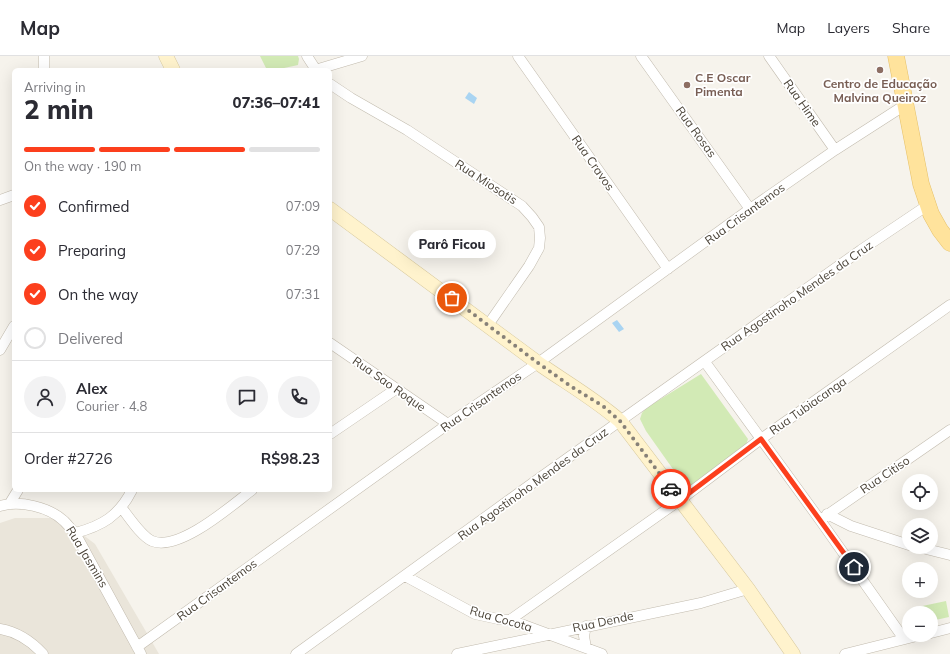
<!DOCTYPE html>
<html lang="en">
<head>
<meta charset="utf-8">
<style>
  :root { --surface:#fff; --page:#f2f2f3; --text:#2b2b33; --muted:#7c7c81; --line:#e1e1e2; --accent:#fc3f1d }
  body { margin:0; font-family:Mulish,sans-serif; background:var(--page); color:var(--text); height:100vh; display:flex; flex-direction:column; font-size:15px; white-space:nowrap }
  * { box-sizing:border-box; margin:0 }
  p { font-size:13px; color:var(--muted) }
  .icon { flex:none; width:22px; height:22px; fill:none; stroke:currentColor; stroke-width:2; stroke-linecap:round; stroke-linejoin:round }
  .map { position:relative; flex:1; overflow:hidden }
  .side { position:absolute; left:12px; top:12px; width:320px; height:424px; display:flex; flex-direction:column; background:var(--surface); border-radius:6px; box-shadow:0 4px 16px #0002 }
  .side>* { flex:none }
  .buttons { position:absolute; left:902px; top:418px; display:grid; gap:8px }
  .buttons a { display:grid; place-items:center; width:36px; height:36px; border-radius:50%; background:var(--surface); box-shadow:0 4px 16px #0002; font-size:20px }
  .pin { position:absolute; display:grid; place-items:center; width:34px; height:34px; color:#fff; margin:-17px; border:2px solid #fff; border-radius:50%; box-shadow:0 1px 4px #0007 }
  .courier { position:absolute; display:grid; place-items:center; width:40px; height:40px; margin:-20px; border:3px solid #fc3f1d; border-radius:50%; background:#fff; color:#222; box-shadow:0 1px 5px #0007 }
  .bubble { position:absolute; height:28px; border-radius:14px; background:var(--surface); box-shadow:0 4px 16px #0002; font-size:13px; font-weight:800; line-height:28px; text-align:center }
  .summary em { font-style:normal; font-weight:800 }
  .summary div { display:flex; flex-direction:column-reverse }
  .summary { display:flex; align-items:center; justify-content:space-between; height:68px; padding:0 12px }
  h1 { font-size:26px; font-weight:800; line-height:30px }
  .bar { display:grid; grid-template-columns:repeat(4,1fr); gap:6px 4px; align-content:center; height:48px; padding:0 12px }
  .bar i { height:5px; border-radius:3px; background:var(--line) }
  .bar .selected { background:var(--accent) }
  .bar p { grid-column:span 4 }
  .line { display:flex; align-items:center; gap:10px; padding:0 12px; border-top:1px solid var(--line) }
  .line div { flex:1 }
  .round { display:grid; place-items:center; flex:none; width:42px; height:42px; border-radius:21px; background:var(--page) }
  ol { padding:0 12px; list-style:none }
  li { display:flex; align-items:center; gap:12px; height:44px }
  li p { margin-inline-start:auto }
  li .icon { padding:4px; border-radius:50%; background:var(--accent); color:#fff; stroke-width:4 }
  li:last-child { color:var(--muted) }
  li i { width:22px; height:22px; border:2px solid var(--line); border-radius:50% }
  header { display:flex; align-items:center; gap:24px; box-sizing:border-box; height:56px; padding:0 20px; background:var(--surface); border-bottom:1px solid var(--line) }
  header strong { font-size:19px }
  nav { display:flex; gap:22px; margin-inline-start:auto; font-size:14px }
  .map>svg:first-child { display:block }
  .residential { fill:#eae5da }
  .green { fill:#d2eab5 }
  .water { fill:#a9d4f2 }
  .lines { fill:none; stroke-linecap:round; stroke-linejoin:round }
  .street-casing { stroke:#c2bbae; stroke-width:11 }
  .secondary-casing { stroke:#d6c79b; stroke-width:15 }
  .primary-casing { stroke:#e6c16a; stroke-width:17 }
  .street { stroke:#fff; stroke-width:10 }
  .secondary { stroke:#fff3cd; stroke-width:14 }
  .primary { stroke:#ffe39c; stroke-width:16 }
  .done { stroke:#878178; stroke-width:4; stroke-dasharray:0 7.2 }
  .route { stroke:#fc3f1d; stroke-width:5 }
  .education-dot { fill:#8d6e63; stroke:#fff; stroke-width:1.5 }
  .labels { text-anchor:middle; stroke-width:3.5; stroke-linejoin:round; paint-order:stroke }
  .education-label { font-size:12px; font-weight:bold; fill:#785e54; stroke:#fff; text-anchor:start }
  .street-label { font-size:12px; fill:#4b4439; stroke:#fff }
</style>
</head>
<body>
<header>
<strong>Map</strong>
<nav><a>Map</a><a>Layers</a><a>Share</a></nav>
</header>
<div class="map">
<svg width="950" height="598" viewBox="0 0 950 598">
  <rect width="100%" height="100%" fill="#f6f3ec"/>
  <path class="residential" d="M 15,462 L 61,462 L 95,488 L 159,598 L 0,598 L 0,467 Z"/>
  <path class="green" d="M 260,0 L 298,0 L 299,3 L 298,9 L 275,14 L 267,14 Z
    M 701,318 L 748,383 L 746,389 L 687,433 L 646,375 L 640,363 L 642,357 L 646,352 Z
    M 946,545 L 949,561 L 931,565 L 931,557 L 914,557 L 913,552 Z"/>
  <path class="water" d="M 469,36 L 477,42 L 474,48 L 465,42 Z
    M 617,264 L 624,273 L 619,276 L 612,267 Z"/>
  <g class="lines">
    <defs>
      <path id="street" d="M 44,0 L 44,14
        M 307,0 L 316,14
        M 518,0 L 668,213
        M 641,0 L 750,153
        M 769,0 L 835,94
        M 315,14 L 362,0
        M 330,28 L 351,42 L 407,74 L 522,150 L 532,161 L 539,171 L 540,182 L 539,192 L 529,210 L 488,269
        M 0,144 L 14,139
        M 330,287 L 448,368
        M 0,294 L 14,270
        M 705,306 L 820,464 L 904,583
        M 330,378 L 396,333
        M 10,447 L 18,434
        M 0,450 C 20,444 49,451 64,465 C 68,469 71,473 75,477 L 141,598
        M 121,451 C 129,461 141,480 152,485 C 179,496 231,450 252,434
        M 827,458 L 851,470 L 909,489
        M 820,464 L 950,374
        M 75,477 C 102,470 119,460 132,434
        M 918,491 L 950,499
        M 405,520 L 475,558 L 498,563 L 510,564 L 602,598
        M 510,564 L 680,444 L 761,383 L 950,249
        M 0,573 C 18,576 31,585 43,598
        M 931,577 L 950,572
        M 137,591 L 448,368 L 538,307 L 750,153 L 835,94 L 905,49
        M 586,592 L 584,580 L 586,570
        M 296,598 L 541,421 L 861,194 L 928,149
        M 457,598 L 701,547 L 748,533
        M 845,598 L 921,579"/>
      <path id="secondary" d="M 166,0 L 173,14
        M 330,153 L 538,307 C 565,326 595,343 620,365 L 748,533 L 793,598"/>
      <path id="primary" d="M 896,0 L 921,128 L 931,158 L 940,174 L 950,187"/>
    </defs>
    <use href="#street" class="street-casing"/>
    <use href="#secondary" class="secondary-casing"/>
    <use href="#primary" class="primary-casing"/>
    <use href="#street" class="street"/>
    <use href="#secondary" class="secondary"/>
    <use href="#primary" class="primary"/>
  </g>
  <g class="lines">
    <path class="done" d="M 452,242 L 538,307 L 572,331 L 603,350 L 620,365 L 671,433"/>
    <path class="route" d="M 671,433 L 680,444 L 761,383 L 854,511"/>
  </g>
  <g class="education-dot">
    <circle cx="880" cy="14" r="4"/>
    <circle cx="687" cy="29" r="4"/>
  </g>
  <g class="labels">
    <g class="education-label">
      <text x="695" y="26">C.E Oscar<tspan x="695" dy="14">Pimenta</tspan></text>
      <text x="880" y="32" text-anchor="middle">Centro de Educação<tspan x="880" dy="14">Malvina Queiroz</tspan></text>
    </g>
    <g class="street-label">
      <text transform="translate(802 47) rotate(55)" y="4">Rua Hime</text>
      <text transform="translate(696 76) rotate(54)" y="4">Rua Rosas</text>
      <text transform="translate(593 107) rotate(55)" y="4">Rua Cravos</text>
      <text transform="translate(486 126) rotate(33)" y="4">Rua Miosotis</text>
      <text transform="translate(745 158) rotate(-36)" y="4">Rua Crisantemos</text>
      <text transform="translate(797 240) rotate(-35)" y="4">Rua Agostinoho Mendes da Cruz</text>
      <text transform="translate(389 328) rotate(35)" y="4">Rua Sao Roque</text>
      <text transform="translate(481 346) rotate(-35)" y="4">Rua Crisantemos</text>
      <text transform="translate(808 350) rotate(-35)" y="4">Rua Tubiacanga</text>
      <text transform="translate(885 419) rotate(-34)" y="4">Rua Citiso</text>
      <text transform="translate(533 428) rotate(-36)" y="4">Rua Agostinoho Mendes da Cruz</text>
      <text transform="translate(87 501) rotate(59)" y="4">Rua Jasmins</text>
      <text transform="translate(217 534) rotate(-36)" y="4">Rua Crisantemos</text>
      <text transform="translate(501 563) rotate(16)" y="4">Rua Cocota</text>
      <text transform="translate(603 566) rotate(-12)" y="4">Rua Dende</text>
    </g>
  </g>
</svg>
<div class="buttons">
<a><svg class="icon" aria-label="locate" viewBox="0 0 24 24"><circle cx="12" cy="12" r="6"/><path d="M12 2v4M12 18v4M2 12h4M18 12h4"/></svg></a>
<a><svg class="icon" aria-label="layers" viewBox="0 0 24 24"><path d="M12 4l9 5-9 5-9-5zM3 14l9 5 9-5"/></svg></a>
<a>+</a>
<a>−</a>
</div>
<div class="pin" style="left:452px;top:242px;background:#ea580c"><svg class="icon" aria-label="bag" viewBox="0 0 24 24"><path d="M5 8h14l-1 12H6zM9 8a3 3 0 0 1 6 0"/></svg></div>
<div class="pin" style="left:854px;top:511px;background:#1f2937"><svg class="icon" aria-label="home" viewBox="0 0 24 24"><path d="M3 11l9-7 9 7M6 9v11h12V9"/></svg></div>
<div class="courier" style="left:671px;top:433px"><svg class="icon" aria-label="car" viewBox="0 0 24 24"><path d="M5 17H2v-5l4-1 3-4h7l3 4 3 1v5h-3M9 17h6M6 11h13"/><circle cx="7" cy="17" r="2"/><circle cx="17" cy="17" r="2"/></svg></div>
<div class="bubble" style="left:408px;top:174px;width:88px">Parô Ficou</div>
<section class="side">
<div class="summary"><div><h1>2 min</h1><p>Arriving in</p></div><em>07:36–07:41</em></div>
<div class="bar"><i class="selected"></i><i class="selected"></i><i class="selected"></i><i></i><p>On the way · 190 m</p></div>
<ol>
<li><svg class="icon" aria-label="check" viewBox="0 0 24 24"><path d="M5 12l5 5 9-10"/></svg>Confirmed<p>07:09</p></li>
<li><svg class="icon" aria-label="check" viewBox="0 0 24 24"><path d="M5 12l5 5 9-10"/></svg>Preparing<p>07:29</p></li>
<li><svg class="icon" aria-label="check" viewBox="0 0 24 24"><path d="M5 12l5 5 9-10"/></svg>On the way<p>07:31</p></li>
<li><i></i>Delivered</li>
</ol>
<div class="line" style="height:72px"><a class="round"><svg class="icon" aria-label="person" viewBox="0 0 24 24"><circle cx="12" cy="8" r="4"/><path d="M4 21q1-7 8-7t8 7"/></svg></a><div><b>Alex</b><p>Courier · 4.8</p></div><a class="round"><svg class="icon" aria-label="chat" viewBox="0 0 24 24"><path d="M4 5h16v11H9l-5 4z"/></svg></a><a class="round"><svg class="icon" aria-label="phone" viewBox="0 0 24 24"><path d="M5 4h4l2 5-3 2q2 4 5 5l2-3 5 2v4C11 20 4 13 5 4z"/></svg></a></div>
<div class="line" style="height:52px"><div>Order #2726</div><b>R$98.23</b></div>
</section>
</div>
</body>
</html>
